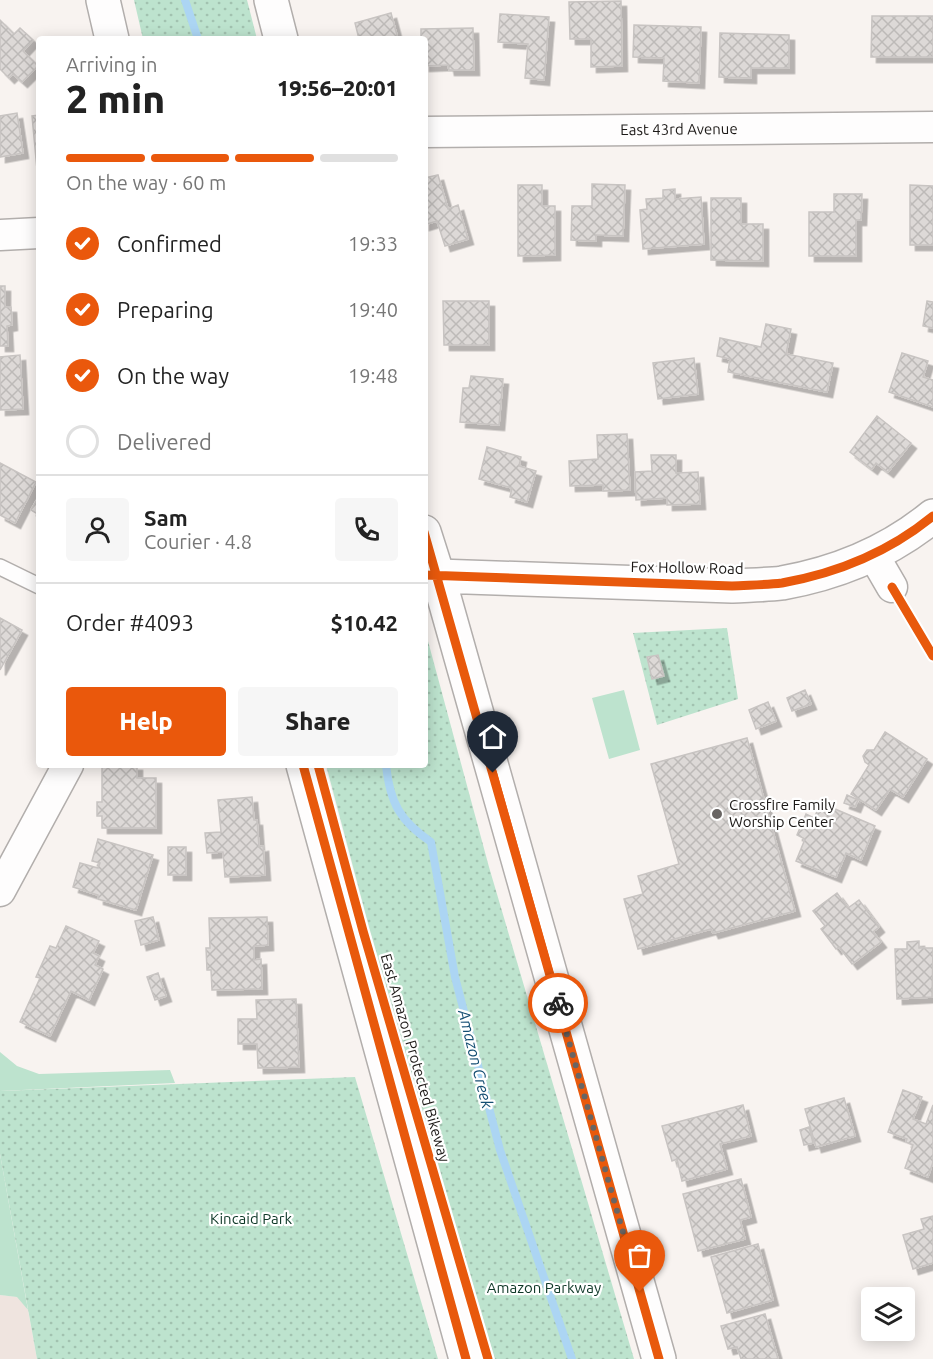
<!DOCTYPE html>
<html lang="en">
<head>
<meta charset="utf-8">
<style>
  :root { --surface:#fff; --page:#f6f6f6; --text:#222; --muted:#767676; --line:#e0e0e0; --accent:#ea580c }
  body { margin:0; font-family:Ubuntu,sans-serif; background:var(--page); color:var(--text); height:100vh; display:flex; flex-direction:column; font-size:22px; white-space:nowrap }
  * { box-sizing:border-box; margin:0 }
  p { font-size:20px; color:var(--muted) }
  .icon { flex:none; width:33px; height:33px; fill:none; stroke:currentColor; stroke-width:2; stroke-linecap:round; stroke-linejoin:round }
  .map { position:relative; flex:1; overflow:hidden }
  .side { position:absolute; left:36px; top:36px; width:392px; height:732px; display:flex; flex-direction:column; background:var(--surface); border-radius:6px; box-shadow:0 3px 15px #0003 }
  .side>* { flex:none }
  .buttons { position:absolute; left:861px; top:1287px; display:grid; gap:12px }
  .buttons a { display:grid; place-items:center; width:54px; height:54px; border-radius:6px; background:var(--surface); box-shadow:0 3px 15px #0003; font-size:30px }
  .pin { position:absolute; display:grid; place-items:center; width:51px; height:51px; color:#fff; margin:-62px -26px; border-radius:50% 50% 50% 0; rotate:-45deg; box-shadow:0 0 6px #0007 }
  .pin .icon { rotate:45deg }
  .courier { position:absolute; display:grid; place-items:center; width:60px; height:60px; margin:-30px; border:4px solid #ea580c; border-radius:50%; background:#fff; color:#222; box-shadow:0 2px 8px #0007 }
  .head em { font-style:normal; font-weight:800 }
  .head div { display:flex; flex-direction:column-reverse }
  .head { display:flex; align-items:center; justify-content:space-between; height:102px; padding:0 30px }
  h1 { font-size:39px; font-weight:800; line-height:45px }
  .bar { display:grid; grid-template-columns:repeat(4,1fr); gap:9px 6px; align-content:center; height:72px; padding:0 30px }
  .bar i { height:8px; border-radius:4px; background:var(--line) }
  .bar .selected { background:var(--accent) }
  .bar p { grid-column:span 4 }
  .line { display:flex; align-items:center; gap:15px; padding:0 30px; border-top:2px solid var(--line) }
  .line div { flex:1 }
  .round { display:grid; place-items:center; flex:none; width:63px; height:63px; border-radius:6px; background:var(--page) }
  ol { padding:0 30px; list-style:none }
  li { display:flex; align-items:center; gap:18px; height:66px }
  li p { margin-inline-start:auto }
  li .icon { padding:6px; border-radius:50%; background:var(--accent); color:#fff; stroke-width:4 }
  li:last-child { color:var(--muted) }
  li i { width:33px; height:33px; border:3px solid var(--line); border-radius:50% }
  .button { display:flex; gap:12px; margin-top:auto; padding:12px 30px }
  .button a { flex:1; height:69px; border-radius:6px; background:var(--accent); color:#fff; font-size:24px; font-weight:800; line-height:69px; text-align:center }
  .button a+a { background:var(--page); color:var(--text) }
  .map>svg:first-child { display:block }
  .built { fill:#efe4df }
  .green { fill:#bde3ce }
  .park { fill:url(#park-dots) }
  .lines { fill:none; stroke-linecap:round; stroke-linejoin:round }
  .stream { stroke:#acd5f3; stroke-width:8 }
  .building { fill:url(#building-cross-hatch); stroke:#c8c4c2; stroke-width:1.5; filter:url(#shadow) }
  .service-casing { stroke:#b2aeac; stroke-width:18 }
  .minor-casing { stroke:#b2aeac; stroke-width:33 }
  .tertiary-casing { stroke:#b2aeac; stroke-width:36 }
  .secondary-casing { stroke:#b2aeac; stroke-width:36 }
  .service { stroke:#fefdfd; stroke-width:15 }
  .minor { stroke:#fefdfd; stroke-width:30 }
  .tertiary { stroke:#fefdfd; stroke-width:33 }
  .secondary { stroke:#fefdfd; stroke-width:33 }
  .cycleway-casing { stroke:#fff; stroke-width:13 }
  .cycleway { stroke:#e8590c; stroke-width:9 }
  .done { stroke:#696563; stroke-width:6; stroke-dasharray:0 10.8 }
  .route { stroke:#ea580c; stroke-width:8 }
  .poi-dot { fill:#696563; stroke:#fff; stroke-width:2 }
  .labels { text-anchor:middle; stroke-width:4.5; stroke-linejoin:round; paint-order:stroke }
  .street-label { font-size:15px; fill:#1c1917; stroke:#fff }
  .poi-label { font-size:15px; fill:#1c1917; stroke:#fff; text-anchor:start }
  .park-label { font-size:15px; fill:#0d3726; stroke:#fff }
  .water-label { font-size:16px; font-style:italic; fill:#144e73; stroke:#fff }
</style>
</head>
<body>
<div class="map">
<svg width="933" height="1359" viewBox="0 0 933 1359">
  <defs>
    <pattern id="park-dots" width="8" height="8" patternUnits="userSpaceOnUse" patternTransform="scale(1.5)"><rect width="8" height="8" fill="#bde3ce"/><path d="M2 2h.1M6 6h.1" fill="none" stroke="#a2c2b0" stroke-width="1.8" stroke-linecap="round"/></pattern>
    <pattern id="building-cross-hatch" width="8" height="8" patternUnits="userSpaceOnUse" patternTransform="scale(1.5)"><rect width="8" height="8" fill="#ddd9d7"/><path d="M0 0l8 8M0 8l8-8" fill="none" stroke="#bdbab8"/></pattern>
    <filter id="shadow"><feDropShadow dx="5.5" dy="5.5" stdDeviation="0" flood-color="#0004"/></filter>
  </defs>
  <rect width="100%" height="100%" fill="#f8f3f0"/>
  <path class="built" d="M 0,1295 L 18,1297 L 28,1310 L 37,1359 L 0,1359 Z"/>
  <path class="green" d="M 624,690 L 640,750 L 609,759 L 592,698 Z
    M 0,1052 L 17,1066 L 39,1074 L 170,1070 L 175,1083 L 0,1091 Z
    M 0,1154 L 28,1310 L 17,1297 L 0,1295 Z"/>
  <path class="park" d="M 134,0 L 247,0 L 257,39 L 143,39 Z
    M 727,628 L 738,699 L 657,725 L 633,633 Z
    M 425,630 L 489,867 L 634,1359 L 495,1359 L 369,927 L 326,765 L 424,765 Z
    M 355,1077 L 438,1359 L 37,1359 L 0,1154 L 0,1091 Z"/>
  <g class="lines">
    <path class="stream" d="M 185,0 L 198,39
      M 386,765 C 390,803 400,821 431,842 L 455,977 L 500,1150 L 572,1359"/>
  </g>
  <path class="building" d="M 621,1 L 622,66 L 591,67 L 591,39 L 570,39 L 569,2 Z
    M 391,13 L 398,39 L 359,39 L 355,23 Z
    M 500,14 L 549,17 L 544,80 L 525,78 L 528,44 L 498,42 Z
    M 872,16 L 933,16 L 933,57 L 871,57 Z
    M 0,20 L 14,34 L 20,28 L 33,40 L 23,51 L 38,66 L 22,82 L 13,74 L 9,78 L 0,69 Z
    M 634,25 L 701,27 L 699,83 L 663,81 L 664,58 L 633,57 Z
    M 473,28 L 474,70 L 449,70 L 448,65 L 424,66 L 424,39 L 421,39 L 421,29 Z
    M 720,33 L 789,35 L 789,68 L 751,68 L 751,78 L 719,77 Z
    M 17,113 L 23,153 L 0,157 L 0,116 Z
    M 39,115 L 39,191 L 32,116 Z
    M 438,175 L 448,209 L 458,205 L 468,239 L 445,246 L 437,221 L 424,225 L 424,178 Z
    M 592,184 L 625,185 L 623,236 L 596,235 L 596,241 L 571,240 L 572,206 L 592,206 Z
    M 518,185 L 542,185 L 542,206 L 555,206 L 555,255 L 518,256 Z
    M 910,185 L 933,186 L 933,245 L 910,245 Z
    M 675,189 L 675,199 L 701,197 L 704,244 L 643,249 L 640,210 L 647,209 L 646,199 L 663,198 L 663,190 Z
    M 834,194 L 862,194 L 861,220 L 856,220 L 856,256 L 809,256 L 809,212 L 834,212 Z
    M 711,198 L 741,198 L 741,224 L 763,224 L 763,261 L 711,260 Z
    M 0,286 L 5,286 L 5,307 L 11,307 L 12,325 L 7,326 L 8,346 L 0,346 Z
    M 443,301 L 489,301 L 489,345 L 444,345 Z
    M 927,301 L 933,302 L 933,328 L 923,326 Z
    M 766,324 L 791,329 L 786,354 L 833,363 L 827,392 L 728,372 L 730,359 L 717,356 L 720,338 L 761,347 Z
    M 902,353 L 928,361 L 923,377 L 933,380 L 933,407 L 889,392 Z
    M 20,355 L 23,409 L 0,410 L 0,357 Z
    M 694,358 L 698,394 L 658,399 L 653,363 Z
    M 471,376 L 503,379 L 499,425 L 460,422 L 463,388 L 469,388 Z
    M 877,416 L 911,443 L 888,472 L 876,463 L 872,469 L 850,452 Z
    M 627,434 L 630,490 L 603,491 L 603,485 L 570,486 L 569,461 L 598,459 L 597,435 Z
    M 487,447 L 521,457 L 519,466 L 536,471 L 527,502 L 510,497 L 512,488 L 479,479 Z
    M 651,455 L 676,455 L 676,473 L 698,472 L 700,504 L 667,505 L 667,498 L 636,500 L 635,472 L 652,471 Z
    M 0,463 L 36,482 L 15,523 L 0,515 Z
    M 39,496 L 39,515 L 31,510 Z
    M 0,618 L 22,630 L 0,670 Z
    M 658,655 L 664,676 L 652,679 L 647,657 Z
    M 805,690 L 811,704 L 792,711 L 787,698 Z
    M 768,702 L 776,721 L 756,729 L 749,710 Z
    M 885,732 L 927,759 L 903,797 L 890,789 L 876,810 L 851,794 L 869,765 L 865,762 L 863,756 L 867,750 L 874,750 Z
    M 747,738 L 795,911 L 713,933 L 711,929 L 638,949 L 624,899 L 643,894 L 638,876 L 679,864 L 651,764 Z
    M 102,765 L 137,765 L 137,778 L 156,778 L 156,828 L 102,828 L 102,816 L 97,816 L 97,802 L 102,802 Z
    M 847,795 L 858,800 L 855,807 L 844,803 Z
    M 252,797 L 254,820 L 257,820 L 259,847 L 263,846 L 265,875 L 225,877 L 223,852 L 207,853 L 205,833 L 221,832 L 218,800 Z
    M 821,803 L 875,826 L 861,860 L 846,853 L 836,877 L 796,861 L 805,839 L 797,835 L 806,814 L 814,818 Z
    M 98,839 L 153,855 L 136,910 L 98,899 L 98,895 L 73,887 L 80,863 L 98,868 L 100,863 L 92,861 Z
    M 168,847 L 186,847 L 186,875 L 168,875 Z
    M 837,893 L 848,908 L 859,900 L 879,927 L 873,932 L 881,942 L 852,964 L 839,947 L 836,949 L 821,929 L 825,926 L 813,911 Z
    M 153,917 L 159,940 L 141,945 L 135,921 Z
    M 267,917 L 268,945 L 254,946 L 254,960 L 261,959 L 262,989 L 212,990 L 211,970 L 207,970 L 206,948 L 210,948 L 209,918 Z
    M 66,926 L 99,941 L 93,953 L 99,956 L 95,965 L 103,969 L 89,1000 L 71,991 L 50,1036 L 20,1022 L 40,978 L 36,977 L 50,946 L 56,948 Z
    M 919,941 L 919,948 L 933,948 L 932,997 L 897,999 L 895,949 L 907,949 L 907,942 Z
    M 158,973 L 166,996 L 155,1000 L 147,977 Z
    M 296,999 L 299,1067 L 258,1068 L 257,1044 L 238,1044 L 238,1019 L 257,1019 L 256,1000 Z
    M 903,1090 L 922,1097 L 913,1119 L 926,1124 L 933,1105 L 933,1162 L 928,1177 L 905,1168 L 913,1145 L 906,1142 L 907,1139 L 888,1132 Z
    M 844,1098 L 855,1136 L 816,1147 L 805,1109 Z
    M 743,1105 L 751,1136 L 720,1144 L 727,1169 L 682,1181 L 677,1159 L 672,1161 L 662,1126 Z
    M 809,1127 L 813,1143 L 804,1145 L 800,1130 Z
    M 741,1179 L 751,1217 L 740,1220 L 745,1239 L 698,1251 L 683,1194 Z
    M 933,1216 L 933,1263 L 913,1269 L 903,1235 L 924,1229 L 921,1219 Z
    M 758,1244 L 773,1300 L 727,1313 L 711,1257 Z
    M 765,1314 L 778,1359 L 741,1359 L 737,1347 L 728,1349 L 721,1326 Z"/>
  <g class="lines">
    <defs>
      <path id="service" d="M 0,567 L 39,586"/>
      <g id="minor">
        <path id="s1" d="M 424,132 L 933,127"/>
        <path d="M 0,235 L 39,233"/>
        <path d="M 874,556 L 892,587"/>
        <path d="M 0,891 L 68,765"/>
      </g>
      <path id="tertiary" d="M 103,0 L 112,39
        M 271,0 L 281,39
        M 424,532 L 438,576 L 424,575
        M 303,765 L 466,1359"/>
      <path id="secondary" d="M 659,1359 L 438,576 L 732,586 C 748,585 766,585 782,583 C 838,573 889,552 933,516"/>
    </defs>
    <use href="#service" class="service-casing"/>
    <use href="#minor" class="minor-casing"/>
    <use href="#tertiary" class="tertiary-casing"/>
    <use href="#secondary" class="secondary-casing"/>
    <use href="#service" class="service"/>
    <use href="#minor" class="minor"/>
    <use href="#tertiary" class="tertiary"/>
    <use href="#secondary" class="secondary"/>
    <defs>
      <path id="cycleway" d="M 424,532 L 659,1359
        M 424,575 L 732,586 C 748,585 766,585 782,583 C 838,573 889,552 933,516
        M 892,587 L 933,656
        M 303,765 L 466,1359
        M 318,765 L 363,931 L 488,1359"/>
    </defs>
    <use href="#cycleway" class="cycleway-casing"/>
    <use href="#cycleway" class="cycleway"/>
  </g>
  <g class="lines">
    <path class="done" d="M 558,1003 L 640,1292"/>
    <path class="route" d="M 493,773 L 558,1003"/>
  </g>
  <circle class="poi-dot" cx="717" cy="814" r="6"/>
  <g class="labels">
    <g class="street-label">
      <text dy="5" stroke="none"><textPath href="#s1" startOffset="255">East 43rd Avenue</textPath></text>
      <text transform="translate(687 568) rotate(1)" y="5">Fox Hollow Road</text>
      <text transform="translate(415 1058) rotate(74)" y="5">East Amazon Protected Bikeway</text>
    </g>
    <g class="poi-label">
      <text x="729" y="810">Crossfire Family<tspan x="729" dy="17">Worship Center</tspan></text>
    </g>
    <g class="park-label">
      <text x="251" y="1224">Kincaid Park</text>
      <text x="544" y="1293">Amazon Parkway</text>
    </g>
    <g class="water-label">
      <text transform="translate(476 1059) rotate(76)" y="6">Amazon Creek</text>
    </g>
  </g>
</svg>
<div class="buttons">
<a><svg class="icon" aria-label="layers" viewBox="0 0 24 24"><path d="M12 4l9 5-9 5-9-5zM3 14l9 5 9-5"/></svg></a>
</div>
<div class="pin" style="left:640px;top:1292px;background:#ea580c"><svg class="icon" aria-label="bag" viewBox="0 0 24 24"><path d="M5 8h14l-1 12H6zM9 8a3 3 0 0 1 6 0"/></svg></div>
<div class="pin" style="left:493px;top:773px;background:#1f2937"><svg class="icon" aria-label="home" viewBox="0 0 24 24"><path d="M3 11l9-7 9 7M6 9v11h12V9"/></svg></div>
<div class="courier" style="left:558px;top:1003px"><svg class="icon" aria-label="bike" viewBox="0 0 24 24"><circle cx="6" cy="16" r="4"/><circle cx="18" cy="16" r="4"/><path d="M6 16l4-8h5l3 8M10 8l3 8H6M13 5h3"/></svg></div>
<section class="side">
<div class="head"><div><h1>2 min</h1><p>Arriving in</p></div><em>19:56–20:01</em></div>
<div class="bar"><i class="selected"></i><i class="selected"></i><i class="selected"></i><i></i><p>On the way · 60 m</p></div>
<ol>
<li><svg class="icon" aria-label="check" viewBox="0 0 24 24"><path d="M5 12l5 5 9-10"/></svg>Confirmed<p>19:33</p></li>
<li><svg class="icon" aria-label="check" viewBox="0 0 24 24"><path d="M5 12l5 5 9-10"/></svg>Preparing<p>19:40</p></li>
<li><svg class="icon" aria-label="check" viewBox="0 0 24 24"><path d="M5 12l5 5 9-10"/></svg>On the way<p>19:48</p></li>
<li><i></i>Delivered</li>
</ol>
<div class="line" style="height:108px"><a class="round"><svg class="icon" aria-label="person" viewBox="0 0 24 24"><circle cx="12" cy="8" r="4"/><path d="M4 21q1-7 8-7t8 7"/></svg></a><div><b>Sam</b><p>Courier · 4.8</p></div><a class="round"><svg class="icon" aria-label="phone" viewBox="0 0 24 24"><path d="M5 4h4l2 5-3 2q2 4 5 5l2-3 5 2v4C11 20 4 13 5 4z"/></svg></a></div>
<div class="line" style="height:78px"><div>Order #4093</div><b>$10.42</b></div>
<div class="button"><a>Help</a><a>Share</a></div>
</section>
</div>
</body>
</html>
